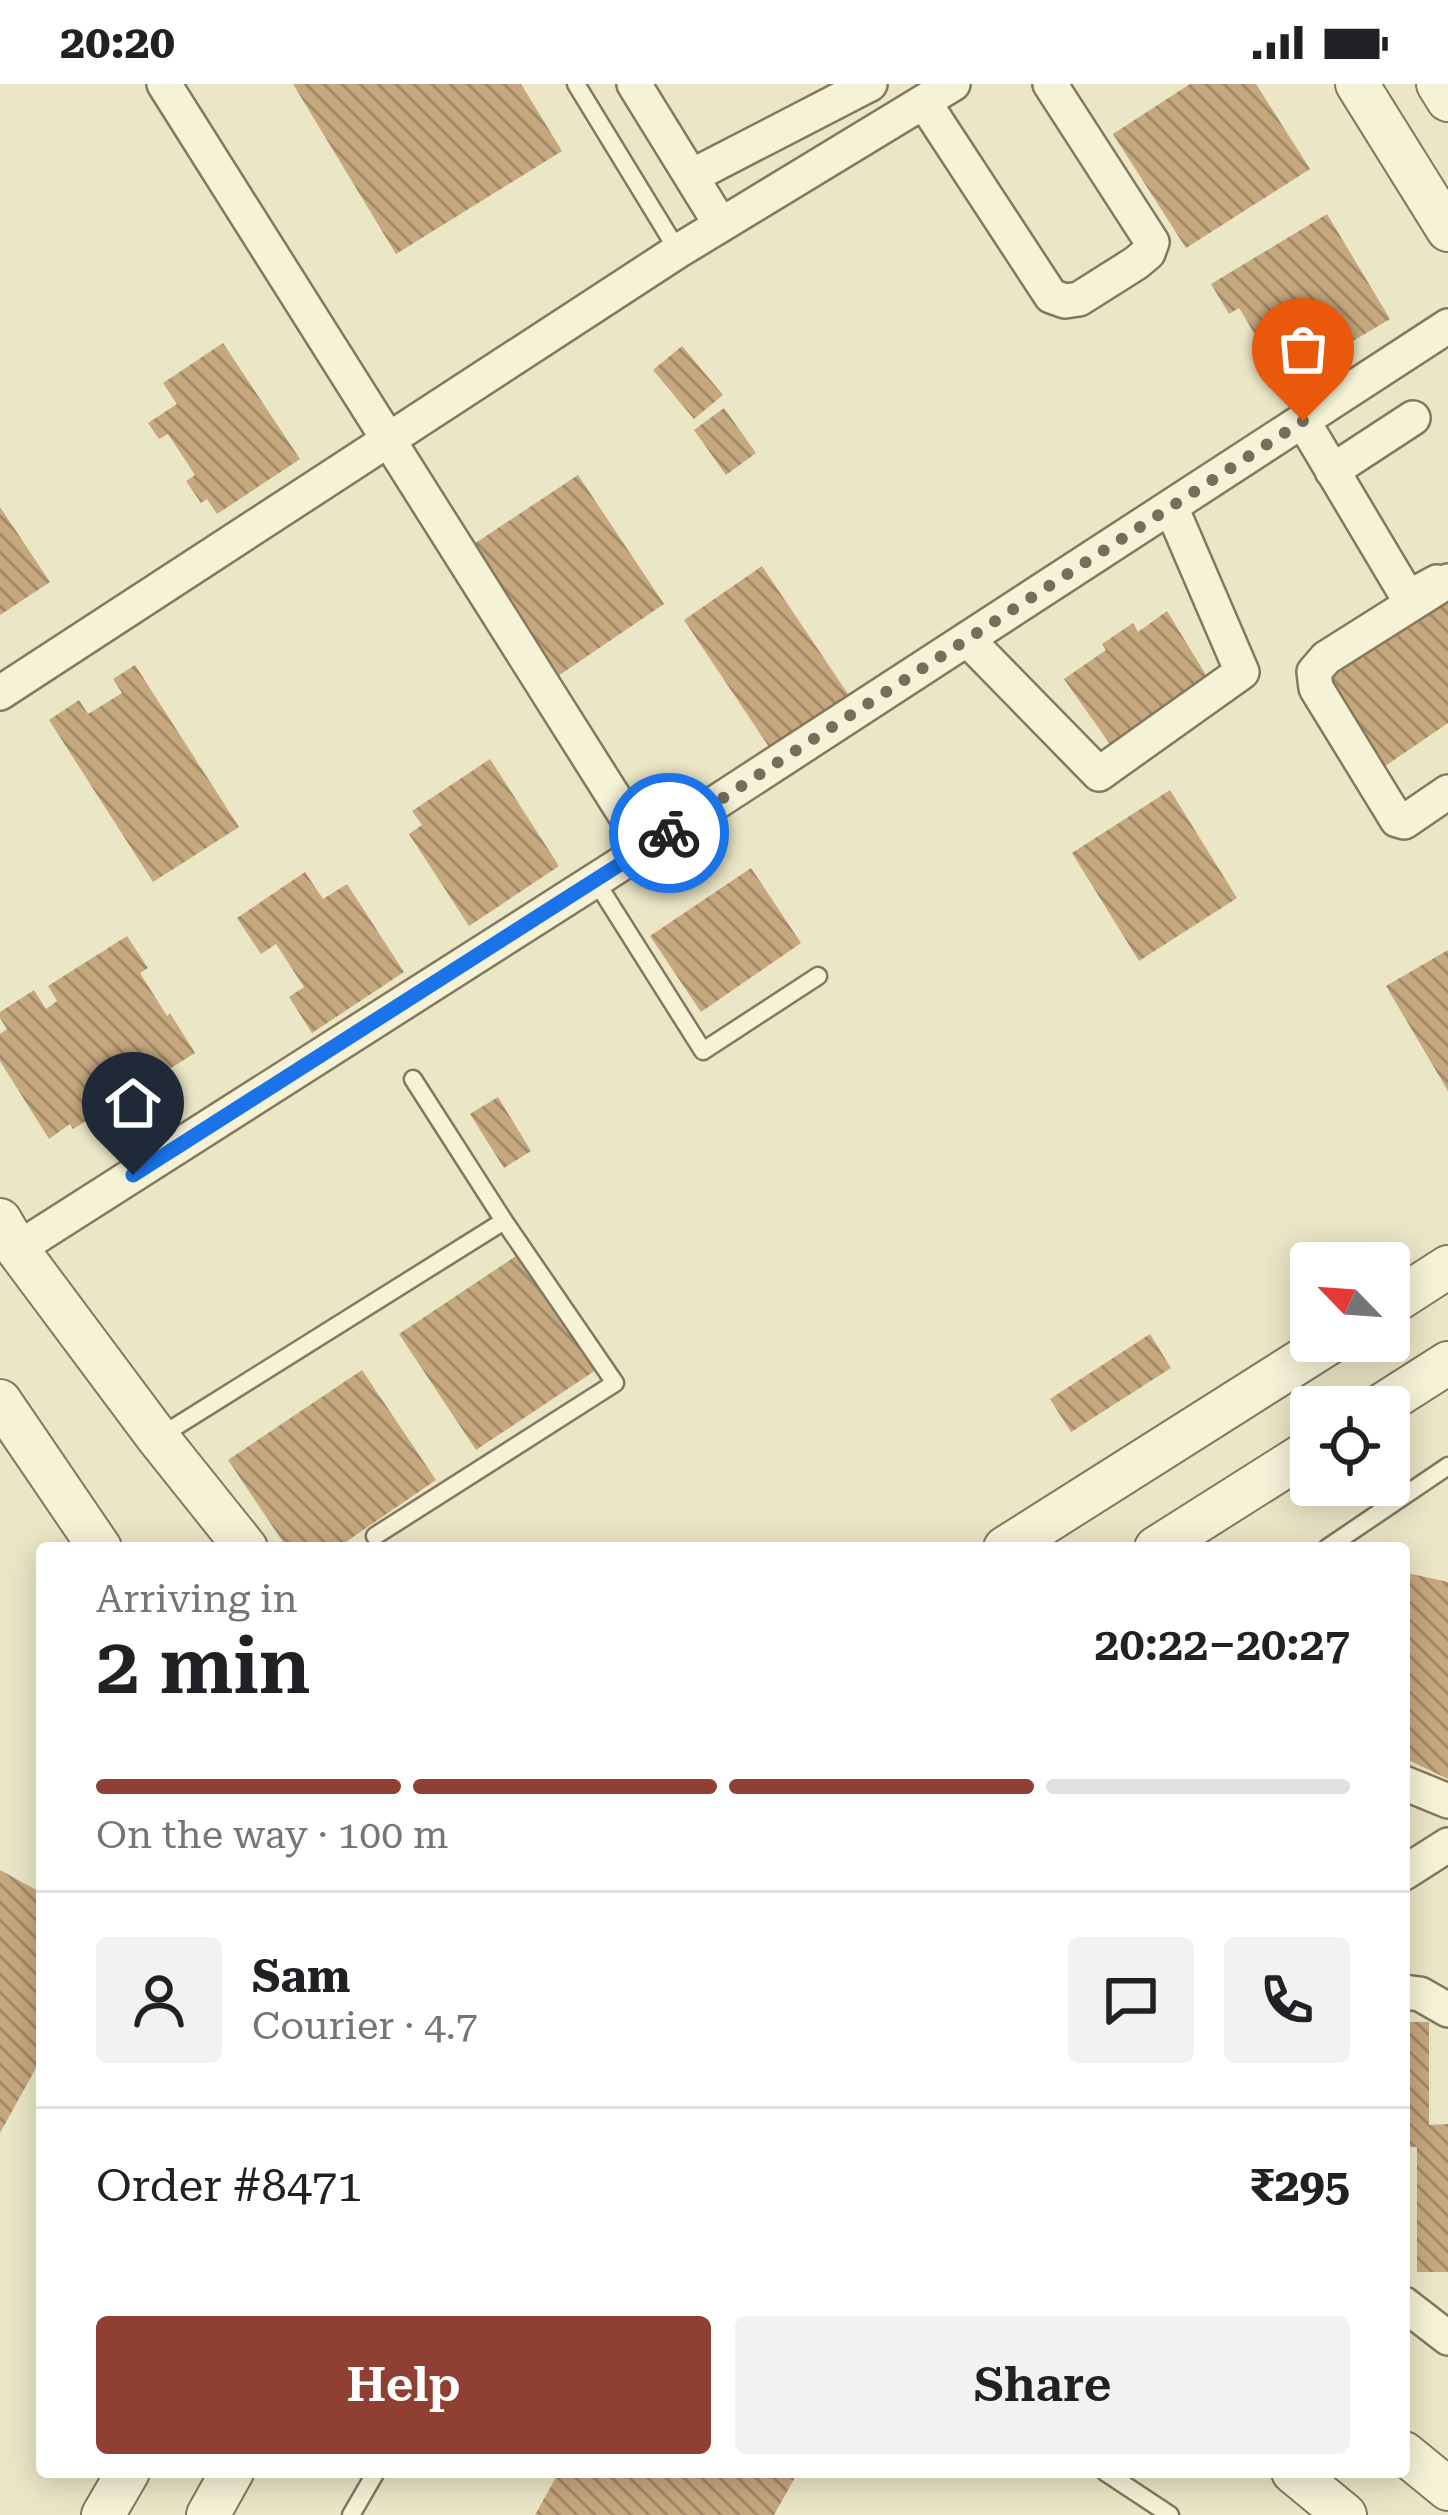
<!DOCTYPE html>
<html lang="en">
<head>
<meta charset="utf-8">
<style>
  :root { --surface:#fff; --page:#f2f2f2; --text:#202124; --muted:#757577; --line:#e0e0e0; --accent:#8f4032 }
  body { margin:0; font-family:"Roboto Serif",serif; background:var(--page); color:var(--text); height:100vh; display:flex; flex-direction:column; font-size:45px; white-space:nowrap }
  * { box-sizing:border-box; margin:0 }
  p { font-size:39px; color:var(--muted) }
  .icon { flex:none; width:66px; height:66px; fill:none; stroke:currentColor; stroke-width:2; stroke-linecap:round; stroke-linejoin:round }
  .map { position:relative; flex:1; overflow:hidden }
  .panel { position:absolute; left:36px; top:1458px; width:1374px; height:936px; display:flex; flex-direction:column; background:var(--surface); border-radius:12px; box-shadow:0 6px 30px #0003 }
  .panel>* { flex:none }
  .needle { width:78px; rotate:295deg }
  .controls { position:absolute; left:1290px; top:1158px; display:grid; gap:24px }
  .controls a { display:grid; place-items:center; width:120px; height:120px; border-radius:12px; background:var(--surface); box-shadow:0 6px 30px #0003; font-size:60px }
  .pin { position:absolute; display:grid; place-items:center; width:102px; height:102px; color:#fff; margin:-123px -51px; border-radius:50% 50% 50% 0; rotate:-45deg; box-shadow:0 0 12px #0007 }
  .pin .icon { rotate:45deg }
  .courier { position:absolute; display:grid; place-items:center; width:120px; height:120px; margin:-60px; border:9px solid #1a73e8; border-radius:50%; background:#fff; color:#222; box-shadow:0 3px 15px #0007 }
  .summary em { font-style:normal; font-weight:600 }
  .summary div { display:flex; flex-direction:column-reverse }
  .summary { display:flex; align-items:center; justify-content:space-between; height:204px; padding:0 60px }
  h1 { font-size:78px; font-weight:600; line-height:90px }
  .bar { display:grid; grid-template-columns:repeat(4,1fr); gap:18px 12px; align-content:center; height:144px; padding:0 60px }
  .bar i { height:15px; border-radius:9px; background:var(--line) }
  .bar .current { background:var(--accent) }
  .bar p { grid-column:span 4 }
  .line { display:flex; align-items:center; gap:30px; padding:0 60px; border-top:3px solid var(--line) }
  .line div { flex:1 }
  .round { display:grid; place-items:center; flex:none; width:126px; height:126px; border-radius:12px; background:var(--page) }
  .cta { display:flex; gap:24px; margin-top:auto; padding:24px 60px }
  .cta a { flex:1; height:138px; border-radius:12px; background:var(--accent); color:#fff; font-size:48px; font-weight:600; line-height:138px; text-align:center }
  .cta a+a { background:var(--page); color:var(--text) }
  .status { display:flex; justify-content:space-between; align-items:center; height:84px; padding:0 60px; background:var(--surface); direction:ltr }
  .status svg { height:33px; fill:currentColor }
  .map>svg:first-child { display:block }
  .building { fill:url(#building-back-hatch) }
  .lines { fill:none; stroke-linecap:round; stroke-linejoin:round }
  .service-casing { stroke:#84785d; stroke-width:21 }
  .minor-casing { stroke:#84785d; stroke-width:38 }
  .tertiary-casing { stroke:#84785d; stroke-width:46 }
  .service { stroke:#f6f2d8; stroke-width:16 }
  .minor { stroke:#f6f2d8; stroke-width:33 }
  .tertiary { stroke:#f6f2d8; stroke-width:42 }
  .done { stroke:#756e5a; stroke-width:12; stroke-dasharray:0 21.6 }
  .route { stroke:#1a73e8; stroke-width:15 }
</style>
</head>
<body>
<div class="status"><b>20:20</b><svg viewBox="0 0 49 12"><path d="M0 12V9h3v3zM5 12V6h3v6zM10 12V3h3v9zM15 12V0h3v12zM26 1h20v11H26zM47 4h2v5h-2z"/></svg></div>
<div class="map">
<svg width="1448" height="2431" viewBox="0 0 1448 2431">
  <defs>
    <pattern id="building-back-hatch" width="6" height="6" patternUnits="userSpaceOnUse" patternTransform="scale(3)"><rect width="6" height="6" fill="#c6a87e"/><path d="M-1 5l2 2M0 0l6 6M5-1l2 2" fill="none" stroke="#a28967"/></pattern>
  </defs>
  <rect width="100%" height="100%" fill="#ebe6c6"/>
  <path class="building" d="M 293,0 L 521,0 L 562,67 L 396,170 Z
    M 1190,0 L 1256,0 L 1310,85 L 1186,164 L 1113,50 Z
    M 1327,130 L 1390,235 L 1274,304 L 1252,268 L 1262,262 L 1239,224 L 1229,230 L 1211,200 Z
    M 223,259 L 300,375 L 217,430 L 207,415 L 201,419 L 186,397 L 195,391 L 168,350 L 159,355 L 148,339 L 177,320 L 163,299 Z
    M 682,262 L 723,311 L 694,335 L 653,286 Z
    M 724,324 L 756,369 L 726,391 L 694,346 Z
    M 578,391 L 664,520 L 558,592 L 471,462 Z
    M 0,423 L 50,498 L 0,531 Z
    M 762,482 L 850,613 L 771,666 L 684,536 Z
    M 1448,514 L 1448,639 L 1375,689 L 1328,596 L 1402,540 Z
    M 1167,527 L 1209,596 L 1112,663 L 1064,595 L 1106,566 L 1102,560 L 1133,539 L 1138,548 Z
    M 135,581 L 239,743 L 153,798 L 49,636 L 79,616 L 88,630 L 122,609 L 113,595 Z
    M 490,675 L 559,782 L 469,842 L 409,750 L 422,741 L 412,727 Z
    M 1170,706 L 1237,814 L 1139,877 L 1072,769 Z
    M 751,784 L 801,859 L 701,928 L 650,852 Z
    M 305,788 L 323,815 L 347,800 L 404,888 L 312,949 L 289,913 L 304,903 L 276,860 L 261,870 L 237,834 Z
    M 127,852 L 148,884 L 140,889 L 167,932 L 170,929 L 195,969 L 73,1045 L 70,1040 L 49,1055 L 0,977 L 0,950 L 7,945 L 0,934 L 0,928 L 34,906 L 46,925 L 57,917 L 48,902 Z
    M 1448,866 L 1448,1007 L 1386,902 Z
    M 498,1013 L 531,1067 L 504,1084 L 470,1030 Z
    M 519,1170 L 596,1286 L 476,1366 L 399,1250 Z
    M 1150,1250 L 1171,1284 L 1071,1348 L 1050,1315 Z
    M 362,1286 L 436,1396 L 337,1464 L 287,1464 L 228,1376 Z
    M 1407,1489 L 1448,1498 L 1448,1695 L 1404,1674 L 1404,1494 Z
    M 0,1786 L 42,1809 L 42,1973 L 0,2049 Z
    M 1404,1938 L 1429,1938 L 1429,2041 L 1448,2040 L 1448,2188 L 1417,2188 L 1417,2063 L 1404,2063 Z
    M 559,2388 L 798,2388 L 774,2431 L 535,2431 Z"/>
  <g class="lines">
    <defs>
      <path id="service" d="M 576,0 L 678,167
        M 595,796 L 703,967 L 818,892
        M 159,1353 L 504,1137 L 413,995
        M 375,1452 L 615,1299 L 504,1137
        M 1327,1464 L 1448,1382
        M 1105,2388 L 1170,2431
        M 351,2431 L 376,2388"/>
      <path id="minor" d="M 164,0 L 646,764
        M 634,0 L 721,141
        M 924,18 L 1051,212 L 1065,217 L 1079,215 L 1136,179 L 1148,169 L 1152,158 L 1050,0
        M 692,92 L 870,0
        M 1303,337 L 1403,505 L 1415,510 L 1437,498
        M 1332,387 L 1413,334
        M 1448,497 L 1326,574 L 1314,588 L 1316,604 L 1397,736 L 1404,738 L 1448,708
        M 967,555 L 1099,690 L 1242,588 L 1171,423
        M 0,609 L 678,167 L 953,0
        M 17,1165 L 646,764 L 1448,242
        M 1404,1699 L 1448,1717
        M 1404,1789 L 1448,1761
        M 1404,1908 L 1420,1910 L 1448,1926
        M 1404,2220 L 1448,2254"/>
      <path id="tertiary" d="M 1357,0 L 1448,146
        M 1438,0 L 1448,16
        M 0,1136 L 17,1165 L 158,1354 L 246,1464
        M 1389,1221 L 1448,1183
        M 0,1317 L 100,1464
        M 1379,1323 L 1448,1279
        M 1005,1464 L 1332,1257
        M 1156,1464 L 1311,1366
        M 1404,2369 L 1448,2405
        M 1293,2388 L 1345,2431
        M 103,2431 L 128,2388
        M 208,2431 L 232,2388"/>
    </defs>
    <use href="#service" class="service-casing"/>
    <use href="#minor" class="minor-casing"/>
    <use href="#tertiary" class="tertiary-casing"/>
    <use href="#service" class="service"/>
    <use href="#minor" class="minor"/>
    <use href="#tertiary" class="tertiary"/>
  </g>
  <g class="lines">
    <path class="done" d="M 669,749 L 1303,337"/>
    <path class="route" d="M 133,1091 L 669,749"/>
  </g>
</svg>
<div class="controls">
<a><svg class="needle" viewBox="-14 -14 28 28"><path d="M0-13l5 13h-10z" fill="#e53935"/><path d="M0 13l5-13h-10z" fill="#757577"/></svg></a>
<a><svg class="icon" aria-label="locate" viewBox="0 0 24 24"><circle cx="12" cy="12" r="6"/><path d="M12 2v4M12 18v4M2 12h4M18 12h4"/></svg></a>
</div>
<div class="pin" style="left:1303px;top:337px;background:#ea580c"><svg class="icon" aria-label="bag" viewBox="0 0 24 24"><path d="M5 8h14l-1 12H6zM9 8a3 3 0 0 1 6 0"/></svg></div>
<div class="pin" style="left:133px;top:1091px;background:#1f2937"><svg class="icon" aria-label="home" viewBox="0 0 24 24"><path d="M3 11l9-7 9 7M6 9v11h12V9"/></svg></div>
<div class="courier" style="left:669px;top:749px"><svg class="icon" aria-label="bike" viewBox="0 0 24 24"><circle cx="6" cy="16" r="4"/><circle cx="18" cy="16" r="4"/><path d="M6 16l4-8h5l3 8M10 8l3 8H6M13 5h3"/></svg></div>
<section class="panel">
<div class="summary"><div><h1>2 min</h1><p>Arriving in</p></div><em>20:22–20:27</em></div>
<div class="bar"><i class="current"></i><i class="current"></i><i class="current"></i><i></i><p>On the way · 100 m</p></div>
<div class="line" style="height:216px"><a class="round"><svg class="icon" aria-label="person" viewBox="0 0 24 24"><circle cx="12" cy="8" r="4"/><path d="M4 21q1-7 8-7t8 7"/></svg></a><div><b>Sam</b><p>Courier · 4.7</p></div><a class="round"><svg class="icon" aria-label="chat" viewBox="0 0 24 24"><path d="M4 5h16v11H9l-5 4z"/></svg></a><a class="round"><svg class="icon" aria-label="phone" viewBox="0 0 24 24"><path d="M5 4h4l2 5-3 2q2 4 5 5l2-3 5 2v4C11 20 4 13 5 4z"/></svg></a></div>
<div class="line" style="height:156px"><div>Order #8471</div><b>₹295</b></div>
<div class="cta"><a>Help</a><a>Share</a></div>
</section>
</div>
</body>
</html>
